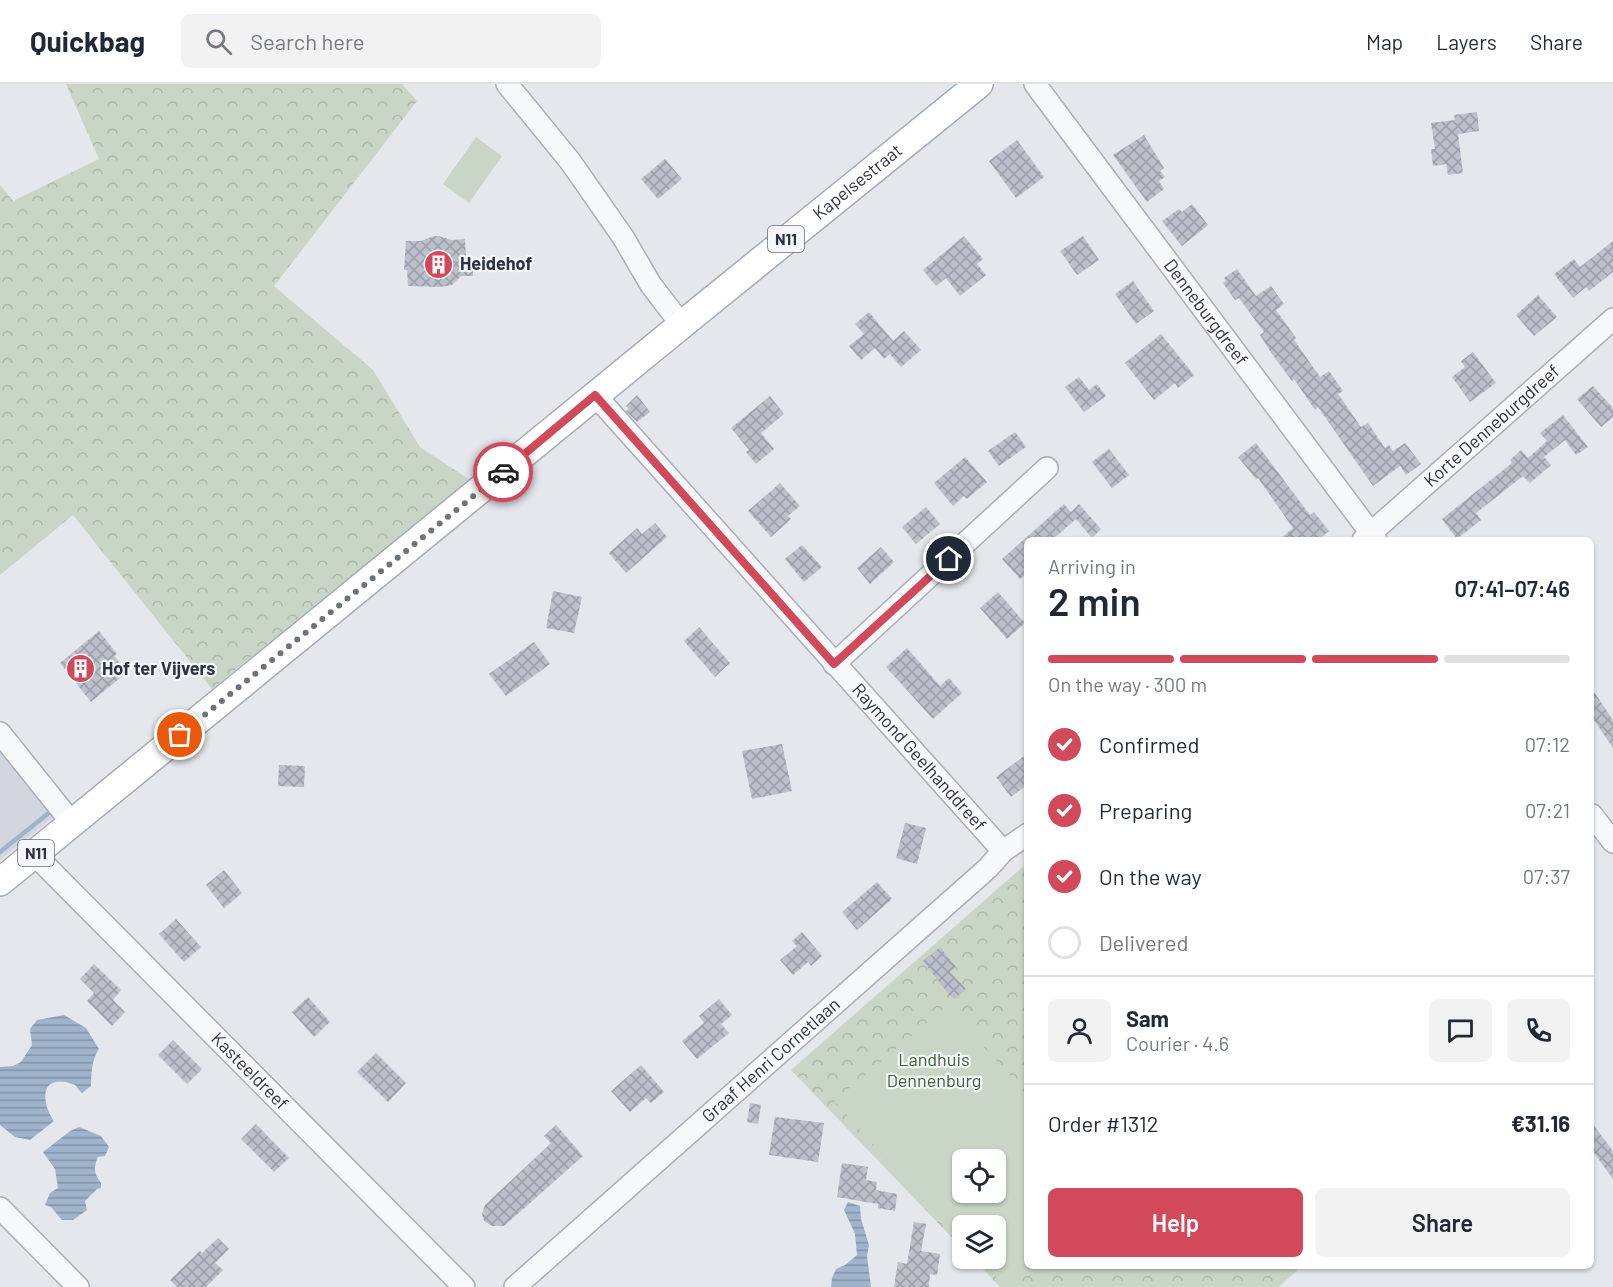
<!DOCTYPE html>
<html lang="en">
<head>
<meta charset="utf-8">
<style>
  :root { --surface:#fff; --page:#f2f2f3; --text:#1f2937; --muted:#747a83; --line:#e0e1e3; --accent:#d1495b }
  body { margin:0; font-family:Barlow,sans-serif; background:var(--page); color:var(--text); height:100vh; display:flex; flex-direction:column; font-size:22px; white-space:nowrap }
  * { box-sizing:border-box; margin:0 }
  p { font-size:20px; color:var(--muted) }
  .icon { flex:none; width:33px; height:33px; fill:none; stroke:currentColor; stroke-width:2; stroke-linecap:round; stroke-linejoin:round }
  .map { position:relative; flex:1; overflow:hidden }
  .drawer { position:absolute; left:1024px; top:453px; width:570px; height:732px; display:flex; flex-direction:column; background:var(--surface); border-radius:9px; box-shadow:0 2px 4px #0004 }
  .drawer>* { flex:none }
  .fabs { position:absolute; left:952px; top:1065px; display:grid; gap:12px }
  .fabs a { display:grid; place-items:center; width:54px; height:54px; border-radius:9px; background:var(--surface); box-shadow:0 2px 4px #0004; font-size:30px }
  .pin { position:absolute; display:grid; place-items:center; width:51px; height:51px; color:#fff; margin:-26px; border:3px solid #fff; border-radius:50%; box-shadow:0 2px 6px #0007 }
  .courier { position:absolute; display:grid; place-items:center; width:60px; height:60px; margin:-30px; border:4px solid #d1495b; border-radius:50%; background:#fff; color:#222; box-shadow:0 2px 8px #0007 }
  .head em { font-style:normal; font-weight:600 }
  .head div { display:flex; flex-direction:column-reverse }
  .head { display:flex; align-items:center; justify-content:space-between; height:102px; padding:0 24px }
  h1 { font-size:39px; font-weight:600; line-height:45px }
  .bar { display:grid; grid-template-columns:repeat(4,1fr); gap:9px 6px; align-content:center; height:72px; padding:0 24px }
  .bar i { height:8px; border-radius:4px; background:var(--line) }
  .bar .selected { background:var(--accent) }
  .bar p { grid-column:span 4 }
  .line { display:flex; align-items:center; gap:15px; padding:0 24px; border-top:2px solid var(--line) }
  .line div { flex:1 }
  .round { display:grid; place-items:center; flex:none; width:63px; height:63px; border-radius:9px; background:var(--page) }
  ol { padding:0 24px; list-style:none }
  li { display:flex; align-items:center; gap:18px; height:66px }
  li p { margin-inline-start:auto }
  li .icon { padding:6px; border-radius:50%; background:var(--accent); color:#fff; stroke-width:4 }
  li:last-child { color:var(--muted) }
  li i { width:33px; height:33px; border:3px solid var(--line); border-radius:50% }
  .cta { display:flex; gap:12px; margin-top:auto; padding:12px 24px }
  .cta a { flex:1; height:69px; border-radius:9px; background:var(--accent); color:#fff; font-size:24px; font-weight:600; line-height:69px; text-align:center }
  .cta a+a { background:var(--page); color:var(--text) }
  header { display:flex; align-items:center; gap:36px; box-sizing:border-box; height:84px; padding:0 30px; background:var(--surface); border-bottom:2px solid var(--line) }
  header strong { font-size:28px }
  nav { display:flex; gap:33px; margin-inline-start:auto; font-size:21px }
  .search { width:420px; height:54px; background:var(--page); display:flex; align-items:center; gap:15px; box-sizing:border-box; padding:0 21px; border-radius:9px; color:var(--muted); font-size:22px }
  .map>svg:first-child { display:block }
  .built { fill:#d2d6de }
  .forest { fill:url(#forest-crowns); fill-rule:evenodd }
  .pitch { fill:#c9d6c5; fill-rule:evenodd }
  .water { fill:url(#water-rules) }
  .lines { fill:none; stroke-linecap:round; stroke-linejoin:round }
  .stream { stroke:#9fb4cc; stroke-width:4.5 }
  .building { fill:url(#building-cross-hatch) }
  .minor-casing { stroke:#a9aeb7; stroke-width:24 }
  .major-casing { stroke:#a3abb8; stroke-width:30 }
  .minor { stroke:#f7f8fa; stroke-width:21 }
  .major { stroke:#fff; stroke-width:27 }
  .done { stroke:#6c737f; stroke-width:6; stroke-dasharray:0 10.8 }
  .route { stroke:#d1495b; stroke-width:8 }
  .labels { text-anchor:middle; stroke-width:4.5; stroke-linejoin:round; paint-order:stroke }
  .shield { fill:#f4f6f9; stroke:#676e7b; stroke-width:1.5 }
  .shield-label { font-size:16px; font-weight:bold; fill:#2b3445 }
  .street-label { font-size:18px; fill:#2b3445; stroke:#f4f6f9 }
  .poi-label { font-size:18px; font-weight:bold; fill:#2b3445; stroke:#f4f6f9; text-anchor:start }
  .park-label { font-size:18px; fill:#3f6138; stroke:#f4f6f9 }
</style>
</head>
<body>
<header>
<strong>Quickbag</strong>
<div class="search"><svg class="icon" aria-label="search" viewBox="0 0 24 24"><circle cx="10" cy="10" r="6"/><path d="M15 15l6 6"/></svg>Search here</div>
<nav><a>Map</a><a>Layers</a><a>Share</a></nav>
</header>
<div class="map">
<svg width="1613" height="1203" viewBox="0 0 1613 1203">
  <defs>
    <pattern id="forest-crowns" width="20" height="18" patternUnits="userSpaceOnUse" patternTransform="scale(1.5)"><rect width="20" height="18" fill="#c9d6c5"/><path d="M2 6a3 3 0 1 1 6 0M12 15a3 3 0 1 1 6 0" fill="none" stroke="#adb8ab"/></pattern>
    <pattern id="water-rules" width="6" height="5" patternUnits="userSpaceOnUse" patternTransform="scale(1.5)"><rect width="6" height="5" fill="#9fb4cc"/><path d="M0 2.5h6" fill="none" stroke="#8293a7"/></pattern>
    <pattern id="building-cross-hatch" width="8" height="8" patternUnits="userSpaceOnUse" patternTransform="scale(1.5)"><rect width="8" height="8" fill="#bbc0ca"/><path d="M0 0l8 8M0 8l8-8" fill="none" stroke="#989da6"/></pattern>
  </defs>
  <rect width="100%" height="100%" fill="#e4e7ec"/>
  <path class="built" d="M 0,654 L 61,727 L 0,776 Z"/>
  <path class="forest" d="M 66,0 L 402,0 L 417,17 L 274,202 L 373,286 L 420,363 L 470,396 L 212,605 L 73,431 L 0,491 L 0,101 L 13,117 L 99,75 Z
    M 1027,779 L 1028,1182 L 1302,1182 L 1279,1203 L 1000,1203 L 973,1175 L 996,1174 L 996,1142 L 963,1142 L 963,1165 L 791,986 ZM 963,1076 L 996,1076 L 996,1108 L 963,1108 Z"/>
  <path class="pitch" d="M 476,53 L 502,72 L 469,119 L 443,100 Z
    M 947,922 L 1027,1011 L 1027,1178 L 1004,1201 L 979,1175 L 996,1174 L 996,1142 L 963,1142 L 963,1157 L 834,1017 ZM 963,1076 L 996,1076 L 996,1108 L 963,1108 Z"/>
  <path class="water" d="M 64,931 L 86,944 L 99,965 C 92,974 91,990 91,1002 L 82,1009 C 79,1007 78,1004 75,1001 C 73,1000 68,999 66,998 C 38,993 43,1022 54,1037 L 30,1056 L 15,1053 L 0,1041 L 0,983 L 13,982 L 21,978 L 32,961 L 30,945 L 37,936 Z
    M 79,1043 L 101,1052 L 109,1063 L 105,1072 L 98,1073 C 93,1084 94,1090 101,1099 L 101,1104 L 97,1105 L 85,1117 L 87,1126 L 73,1136 L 62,1136 L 51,1123 L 45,1121 L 50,1109 L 58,1104 L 55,1085 L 43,1068 L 70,1047 Z
    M 848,1118 L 860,1122 L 861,1135 L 869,1161 L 867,1172 L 871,1203 L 831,1203 L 832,1194 L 836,1185 L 845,1181 L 857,1171 L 855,1150 L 844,1126 Z"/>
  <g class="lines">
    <path class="stream" d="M 0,768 L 50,728"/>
  </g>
  <path class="building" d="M 1477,28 L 1479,47 L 1458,50 L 1463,89 L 1448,91 L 1446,80 L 1433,82 L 1431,65 L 1435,65 L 1431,39 L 1455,36 L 1454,31 Z
    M 1144,51 L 1164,84 L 1160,87 L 1165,93 L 1159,97 L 1164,105 L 1147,118 L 1113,71 Z
    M 1017,56 L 1044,93 L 1016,114 L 989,77 Z
    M 665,75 L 682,95 L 658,115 L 641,95 Z
    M 1192,120 L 1208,141 L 1182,162 L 1162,137 L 1179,125 L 1182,128 Z
    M 434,152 L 439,152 L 451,156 L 465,155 L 466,175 L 473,175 L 473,192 L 461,192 L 452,201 L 440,203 L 408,202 L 407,186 L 404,186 L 406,157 L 421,157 Z
    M 964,152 L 983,175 L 977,180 L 986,191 L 960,212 L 946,194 L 936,202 L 923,186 Z
    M 1083,152 L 1099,176 L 1077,191 L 1060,167 Z
    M 1613,157 L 1613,188 L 1589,207 L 1586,203 L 1573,214 L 1554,190 L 1574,175 L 1580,183 Z
    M 1237,185 L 1256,212 L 1271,202 L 1284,220 L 1276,226 L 1296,254 L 1294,256 L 1320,293 L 1329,287 L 1343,307 L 1338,310 L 1361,343 L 1368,339 L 1385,364 L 1389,361 L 1393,367 L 1405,359 L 1421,380 L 1406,391 L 1400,382 L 1373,402 L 1318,323 L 1315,326 L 1294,295 L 1292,297 L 1272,270 L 1260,251 L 1264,248 L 1239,214 L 1235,216 L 1223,199 L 1226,197 L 1224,194 Z
    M 1133,197 L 1154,227 L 1136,240 L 1115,210 Z
    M 1538,211 L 1557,233 L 1534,252 L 1516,231 Z
    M 869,228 L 893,257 L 904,247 L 921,266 L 901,283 L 890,270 L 884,275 L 875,264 L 861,276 L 849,262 L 864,250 L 855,240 Z
    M 1161,250 L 1194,291 L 1178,304 L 1175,299 L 1154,316 L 1125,279 Z
    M 1473,268 L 1496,299 L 1470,318 L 1452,293 L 1465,283 L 1461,277 Z
    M 1079,293 L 1089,306 L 1097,300 L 1106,312 L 1084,328 L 1065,303 Z
    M 1593,302 L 1613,324 L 1613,333 L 1601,343 L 1577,315 Z
    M 637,311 L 650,328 L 637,338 L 626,327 L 629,325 L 626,322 Z
    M 770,312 L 784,330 L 761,349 L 774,365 L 756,380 L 746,368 L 749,366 L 731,344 Z
    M 1563,331 L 1588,363 L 1576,371 L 1565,356 L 1544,373 L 1551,381 L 1530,399 L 1523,392 L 1476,429 L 1481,436 L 1457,455 L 1442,435 L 1512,379 L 1510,376 L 1521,366 L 1528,374 L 1547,357 L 1540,349 Z
    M 1015,348 L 1026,363 L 999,382 L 988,367 Z
    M 1256,359 L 1310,431 L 1314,428 L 1329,447 L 1318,456 L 1279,456 L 1293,444 L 1258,394 L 1256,395 L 1238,373 Z
    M 1109,365 L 1129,391 L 1112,404 L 1092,378 Z
    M 965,373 L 987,398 L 967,415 L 964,412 L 953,422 L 934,399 Z
    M 780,399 L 800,422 L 788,432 L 791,435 L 771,453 L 748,427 Z
    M 1064,420 L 1071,428 L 1079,420 L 1101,445 L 1092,454 L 1076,435 L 1052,456 L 1028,456 L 1028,489 L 1020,495 L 1002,475 Z
    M 926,423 L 940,440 L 916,460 L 902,443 Z
    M 655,439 L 667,453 L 626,489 L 609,469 L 637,444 L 642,450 Z
    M 802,461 L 822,483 L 804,498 L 785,475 Z
    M 881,463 L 894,478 L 870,500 L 857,484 Z
    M 553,507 L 582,513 L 574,549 L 546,544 Z
    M 998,508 L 1025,539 L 1007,555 L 980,524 Z
    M 699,543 L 730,579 L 715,593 L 684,557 Z
    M 99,547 L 117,570 L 114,572 L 127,588 L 91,618 L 60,579 Z
    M 534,558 L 550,580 L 506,612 L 489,590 Z
    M 907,564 L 940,602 L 949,594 L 962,609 L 933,635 L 886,583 Z
    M 1592,605 L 1613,636 L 1613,664 L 1592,633 Z
    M 782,660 L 792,707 L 752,715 L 742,667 Z
    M 1028,669 L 1028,700 L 1011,713 L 996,693 Z
    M 279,681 L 305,682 L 304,703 L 278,702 Z
    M 905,739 L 926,744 L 917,780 L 896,774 Z
    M 224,786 L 242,809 L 224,824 L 206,801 Z
    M 877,798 L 892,815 L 857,846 L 842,828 Z
    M 176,835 L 201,863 L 184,878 L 159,850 Z
    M 802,848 L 822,872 L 811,882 L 808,878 L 793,891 L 780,876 L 797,862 L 792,857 Z
    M 940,863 L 956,883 L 950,888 L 966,905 L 955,915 L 950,912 L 923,877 Z
    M 94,880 L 121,906 L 113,916 L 125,928 L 112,942 L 87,917 L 94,909 L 80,895 Z
    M 308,913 L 330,938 L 314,953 L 292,928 Z
    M 719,915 L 732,931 L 721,940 L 729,949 L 697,975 L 682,957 L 704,939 L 699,932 Z
    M 173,956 L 202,985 L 187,1000 L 158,971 Z
    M 376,969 L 406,999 L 388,1018 L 357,988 Z
    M 641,981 L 664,1008 L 651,1019 L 646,1014 L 630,1028 L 611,1007 Z
    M 750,1019 L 761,1021 L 758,1040 L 747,1038 Z
    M 775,1033 L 824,1039 L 818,1078 L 769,1071 Z
    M 1592,1039 L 1613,1067 L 1613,1095 L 1592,1066 Z
    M 256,1040 L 289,1074 L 274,1088 L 241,1055 Z
    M 556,1041 L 583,1072 L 504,1142 L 492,1142 L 484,1137 L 482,1130 L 485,1121 L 551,1059 L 544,1052 Z
    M 842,1079 L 868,1083 L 866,1096 L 877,1098 L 876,1106 L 897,1110 L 895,1127 L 878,1124 L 878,1120 L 837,1113 Z
    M 914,1138 L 926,1140 L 921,1167 L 940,1170 L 937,1191 L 930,1190 L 929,1203 L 894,1203 L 898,1178 L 907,1180 Z
    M 218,1154 L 229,1165 L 215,1179 L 223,1186 L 206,1203 L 177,1203 L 170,1196 L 200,1167 L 202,1169 Z"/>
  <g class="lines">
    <defs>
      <g id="minor">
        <path d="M 507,0 L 570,77 L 623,153 L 651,201 L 681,240"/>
        <path id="s1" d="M 1035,0 L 1376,456"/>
        <path id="s2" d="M 595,311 L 1003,767"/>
        <path id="s3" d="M 1363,456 L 1613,235"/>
        <path d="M 834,580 L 1047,384"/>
        <path d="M 0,649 L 72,739"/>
        <path d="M 1592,731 L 1613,758"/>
        <path id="s4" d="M 34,770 L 464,1203"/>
        <path d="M 0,1124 L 78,1203"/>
        <path id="s5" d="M 515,1203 L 988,784 L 1003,767 L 1028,750"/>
      </g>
      <g id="major">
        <path id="s6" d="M 0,798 C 326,532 651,264 979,0"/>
      </g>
    </defs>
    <use href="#minor" class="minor-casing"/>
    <use href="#major" class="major-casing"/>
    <use href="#minor" class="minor"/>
    <use href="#major" class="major"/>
  </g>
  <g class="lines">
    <path class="done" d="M 180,651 L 503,388"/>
    <path class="route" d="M 503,388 L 595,311 L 834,580 L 949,475"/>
  </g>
  <defs>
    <symbol id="building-disc" viewBox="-11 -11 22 22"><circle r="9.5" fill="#d1495b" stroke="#f4f6f9"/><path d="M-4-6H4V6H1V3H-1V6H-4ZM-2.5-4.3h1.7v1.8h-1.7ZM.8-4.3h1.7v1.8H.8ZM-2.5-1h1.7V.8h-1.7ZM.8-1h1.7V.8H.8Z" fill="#fff"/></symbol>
  </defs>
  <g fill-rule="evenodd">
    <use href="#building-disc" x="422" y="164" width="33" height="33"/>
    <use href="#building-disc" x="64" y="568" width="33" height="33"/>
  </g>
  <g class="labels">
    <g class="shield">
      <rect x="768" y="142" width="36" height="26" rx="4.5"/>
      <rect x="18" y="756" width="36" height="26" rx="4.5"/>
    </g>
    <g class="shield-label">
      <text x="786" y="161">N11</text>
      <text x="36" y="775">N11</text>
    </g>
    <g class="street-label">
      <text dy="6" stroke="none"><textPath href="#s6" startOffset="1107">Kapelsestraat</textPath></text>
      <text dy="6" stroke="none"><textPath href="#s1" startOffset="285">Denneburgdreef</textPath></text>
      <text dy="6" stroke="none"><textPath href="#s3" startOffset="172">Korte Denneburgdreef</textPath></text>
      <text dy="6" stroke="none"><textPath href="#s2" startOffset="486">Raymond Geelhanddreef</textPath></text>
      <text dy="6" stroke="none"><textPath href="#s5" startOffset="342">Graaf Henri Cornetlaan</textPath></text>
      <text dy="6" stroke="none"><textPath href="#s4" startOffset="306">Kasteeldreef</textPath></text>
    </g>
    <g class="poi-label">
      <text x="460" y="186">Heidehof</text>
      <text x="102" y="591">Hof ter Vijvers</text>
    </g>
    <g class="park-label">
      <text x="934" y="982">Landhuis<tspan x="934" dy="21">Dennenburg</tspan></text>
    </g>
  </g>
</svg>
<div class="fabs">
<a><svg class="icon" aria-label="locate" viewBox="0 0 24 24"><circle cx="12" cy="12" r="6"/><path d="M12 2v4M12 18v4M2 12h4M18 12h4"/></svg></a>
<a><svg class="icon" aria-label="layers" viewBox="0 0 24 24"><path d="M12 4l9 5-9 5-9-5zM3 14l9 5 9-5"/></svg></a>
</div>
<div class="pin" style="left:180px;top:651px;background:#ea580c"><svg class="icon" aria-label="bag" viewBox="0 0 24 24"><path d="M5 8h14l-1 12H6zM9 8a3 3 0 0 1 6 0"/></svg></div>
<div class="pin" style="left:949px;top:475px;background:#1f2937"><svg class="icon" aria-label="home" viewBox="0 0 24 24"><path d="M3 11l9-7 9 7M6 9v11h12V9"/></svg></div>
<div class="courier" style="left:503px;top:388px"><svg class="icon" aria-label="car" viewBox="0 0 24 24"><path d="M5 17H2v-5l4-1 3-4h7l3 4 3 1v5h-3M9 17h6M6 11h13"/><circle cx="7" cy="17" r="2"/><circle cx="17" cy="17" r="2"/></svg></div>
<section class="drawer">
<div class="head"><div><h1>2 min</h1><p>Arriving in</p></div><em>07:41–07:46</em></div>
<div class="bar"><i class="selected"></i><i class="selected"></i><i class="selected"></i><i></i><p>On the way · 300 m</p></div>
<ol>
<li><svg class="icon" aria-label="check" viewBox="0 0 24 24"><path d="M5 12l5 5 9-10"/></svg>Confirmed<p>07:12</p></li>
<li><svg class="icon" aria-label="check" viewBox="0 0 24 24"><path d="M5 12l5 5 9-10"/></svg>Preparing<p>07:21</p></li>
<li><svg class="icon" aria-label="check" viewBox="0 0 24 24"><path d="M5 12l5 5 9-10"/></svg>On the way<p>07:37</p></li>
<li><i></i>Delivered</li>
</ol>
<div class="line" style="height:108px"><a class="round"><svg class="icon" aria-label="person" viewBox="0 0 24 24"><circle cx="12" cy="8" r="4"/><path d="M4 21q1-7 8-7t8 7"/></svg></a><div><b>Sam</b><p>Courier · 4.6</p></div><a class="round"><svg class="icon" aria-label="chat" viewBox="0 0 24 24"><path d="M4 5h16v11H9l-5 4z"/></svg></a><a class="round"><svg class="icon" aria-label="phone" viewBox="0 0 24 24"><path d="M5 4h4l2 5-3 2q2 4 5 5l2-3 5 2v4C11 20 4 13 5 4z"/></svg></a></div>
<div class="line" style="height:78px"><div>Order #1312</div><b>€31.16</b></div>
<div class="cta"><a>Help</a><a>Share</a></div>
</section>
</div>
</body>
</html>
